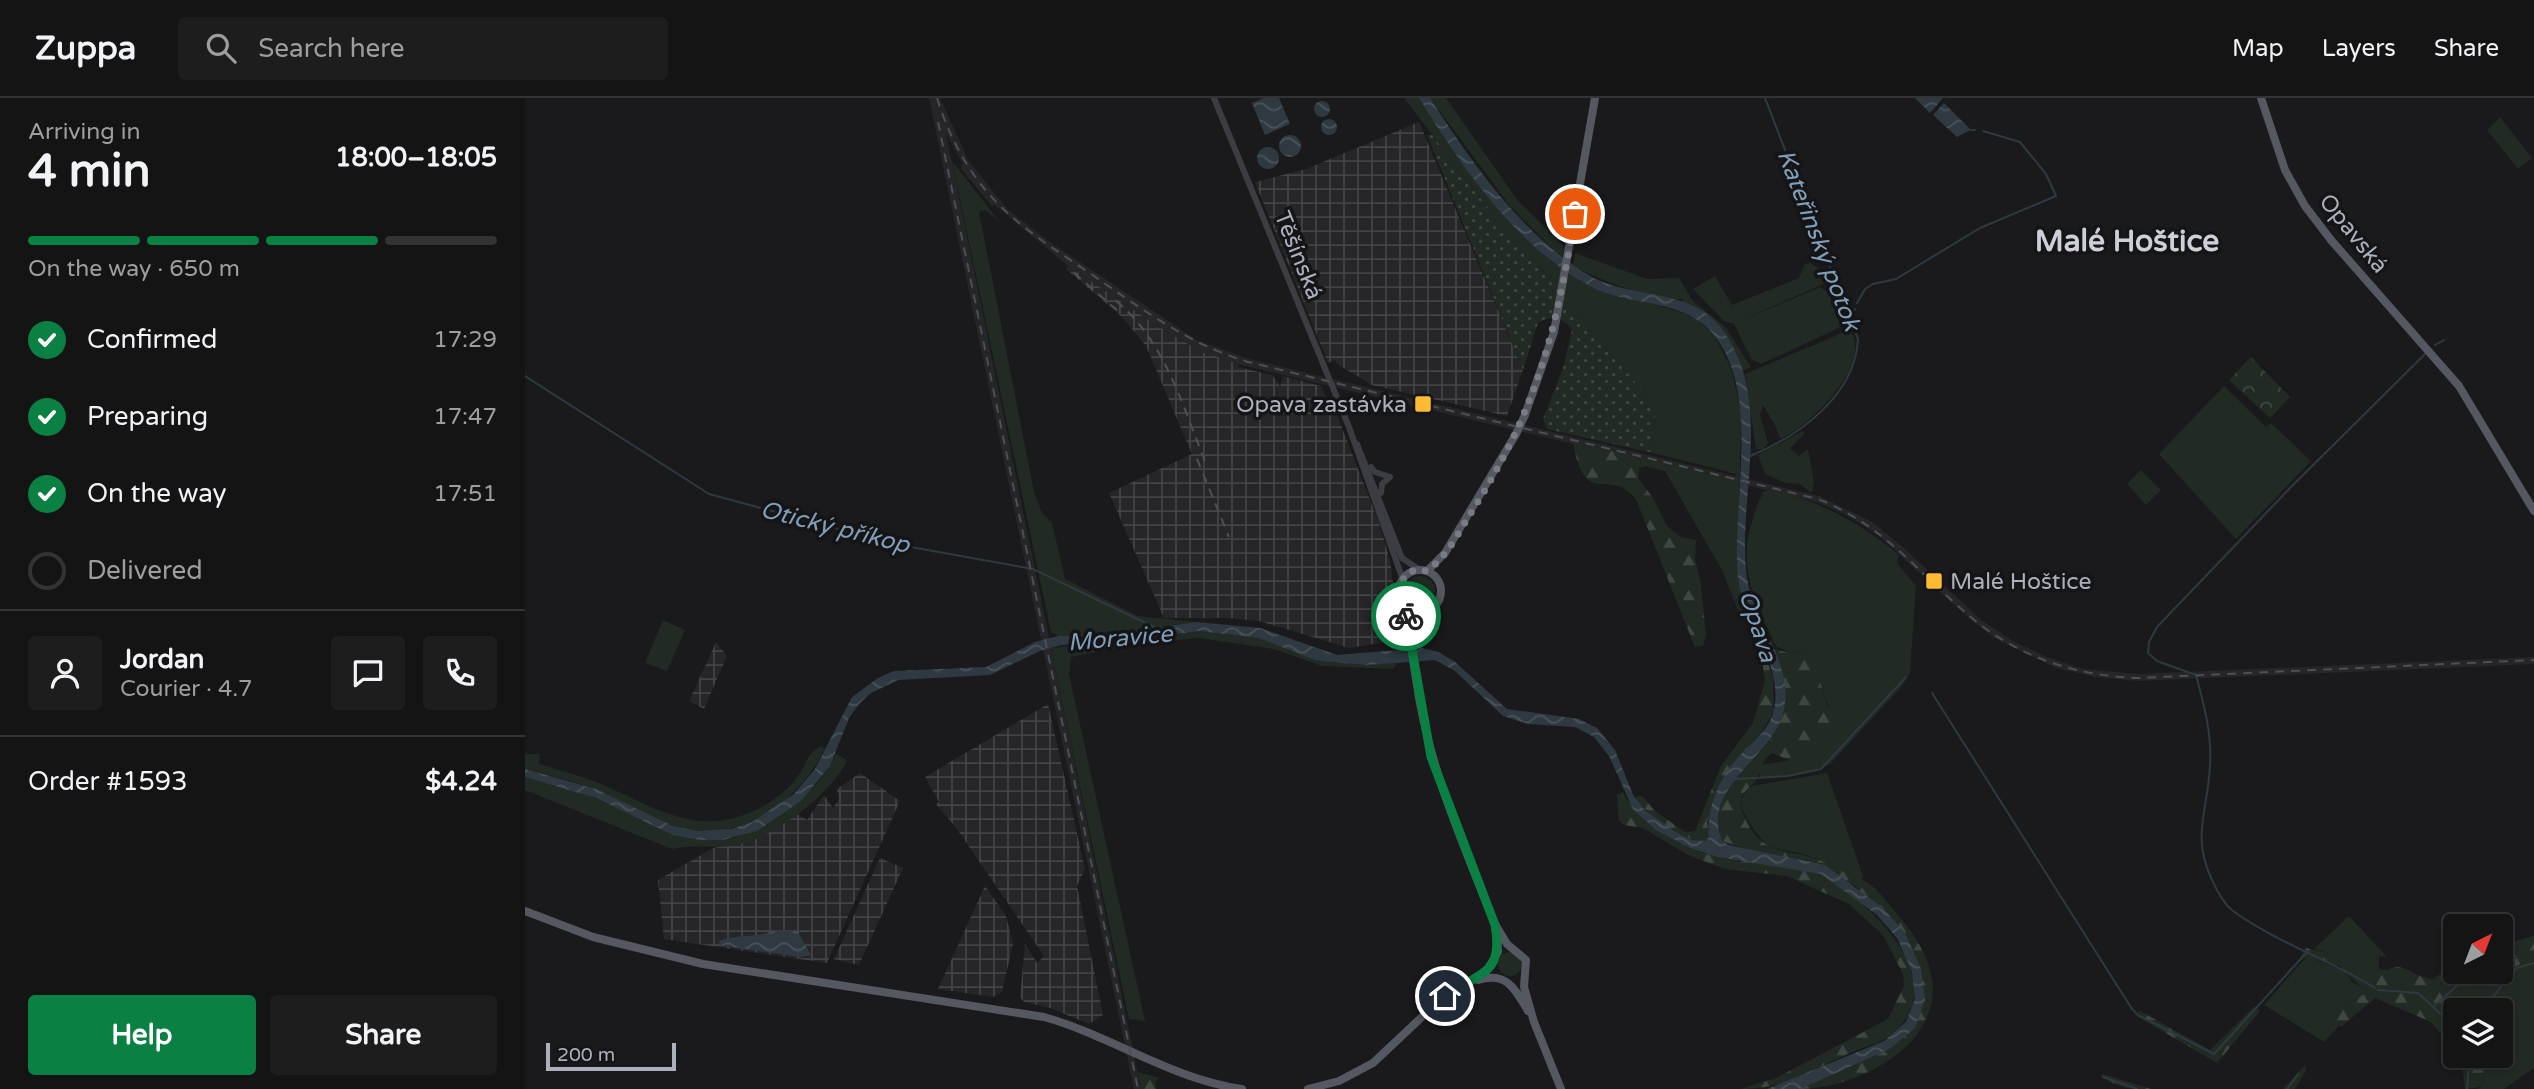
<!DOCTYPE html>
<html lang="en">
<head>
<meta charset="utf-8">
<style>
  :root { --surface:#141415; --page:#1d1d1e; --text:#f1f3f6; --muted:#9d9ea0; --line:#333334; --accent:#0b8043 }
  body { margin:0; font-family:"Varela Round",sans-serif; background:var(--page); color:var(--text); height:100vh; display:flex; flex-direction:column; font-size:26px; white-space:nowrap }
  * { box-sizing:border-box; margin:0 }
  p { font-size:23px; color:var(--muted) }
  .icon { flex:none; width:38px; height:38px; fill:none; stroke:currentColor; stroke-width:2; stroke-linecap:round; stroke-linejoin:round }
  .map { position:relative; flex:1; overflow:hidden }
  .panel { display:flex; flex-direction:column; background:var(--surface); width:525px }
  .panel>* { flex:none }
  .needle { width:46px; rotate:42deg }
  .fabs { position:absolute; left:1918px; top:816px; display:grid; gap:14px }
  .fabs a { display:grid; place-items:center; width:70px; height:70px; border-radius:7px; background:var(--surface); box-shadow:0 4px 10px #0003,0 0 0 2px var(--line); font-size:35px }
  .scale { position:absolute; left:21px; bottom:18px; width:130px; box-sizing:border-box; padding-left:7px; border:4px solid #acb0bc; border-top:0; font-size:19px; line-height:24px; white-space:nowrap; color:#acb0bc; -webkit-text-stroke:5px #151517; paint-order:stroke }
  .pin { position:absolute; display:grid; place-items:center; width:60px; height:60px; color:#fff; margin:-30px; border:4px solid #fff; border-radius:50%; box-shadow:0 2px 7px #0007 }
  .courier { position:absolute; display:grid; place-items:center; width:70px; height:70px; margin:-35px; border:5px solid #0b8043; border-radius:50%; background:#fff; color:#222; box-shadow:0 2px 9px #0007 }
  .headline em { font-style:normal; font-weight:700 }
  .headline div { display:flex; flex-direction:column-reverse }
  .headline { display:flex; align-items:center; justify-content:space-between; height:119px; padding:0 28px }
  h1 { font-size:46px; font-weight:700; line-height:52px }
  .bar { display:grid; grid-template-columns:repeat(4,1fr); gap:10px 7px; align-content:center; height:84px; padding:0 28px }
  .bar i { height:9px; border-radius:5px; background:var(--line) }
  .bar .on { background:var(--accent) }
  .bar p { grid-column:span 4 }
  .line { display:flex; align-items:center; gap:18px; padding:0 28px; border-top:2px solid var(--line) }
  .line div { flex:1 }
  .round { display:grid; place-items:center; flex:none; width:74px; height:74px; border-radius:7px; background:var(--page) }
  ol { padding:0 28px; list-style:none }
  li { display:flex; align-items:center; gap:21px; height:77px }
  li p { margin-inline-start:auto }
  li .icon { padding:7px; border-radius:50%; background:var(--accent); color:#fff; stroke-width:4 }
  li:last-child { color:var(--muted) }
  li i { width:38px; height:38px; border:4px solid var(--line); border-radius:50% }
  .primary-button { display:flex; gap:14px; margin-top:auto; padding:14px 28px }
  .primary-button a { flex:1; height:80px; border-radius:7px; background:var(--accent); color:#fff; font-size:28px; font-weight:700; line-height:80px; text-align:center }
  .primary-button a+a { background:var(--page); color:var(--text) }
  header { display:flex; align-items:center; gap:42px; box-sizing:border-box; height:98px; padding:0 35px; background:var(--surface); border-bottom:2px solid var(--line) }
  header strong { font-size:33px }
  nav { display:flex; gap:38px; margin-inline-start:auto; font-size:24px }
  .search { width:490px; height:63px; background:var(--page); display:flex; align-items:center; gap:18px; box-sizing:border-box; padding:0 24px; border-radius:7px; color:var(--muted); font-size:26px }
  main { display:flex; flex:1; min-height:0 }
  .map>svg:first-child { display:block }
  .built { fill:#262629 }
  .industrial { fill:url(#industrial-grid) }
  .grass { fill:#212b23; fill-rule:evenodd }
  .forest { fill:url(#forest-firs) }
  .park { fill:url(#park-crowns) }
  .garden { fill:url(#garden-dots) }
  .water { fill:url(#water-waves) }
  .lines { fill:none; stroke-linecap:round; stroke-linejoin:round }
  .stream { stroke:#2e3941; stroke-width:2 }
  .tertiary { stroke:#3c3d43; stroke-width:6 }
  .primary { stroke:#565861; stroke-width:8 }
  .rail { stroke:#4d4f57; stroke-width:2; stroke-dasharray:9 7; stroke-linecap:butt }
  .primary-bridge { stroke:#565861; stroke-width:8 }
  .done { stroke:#797c84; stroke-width:7; stroke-dasharray:0 12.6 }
  .route { stroke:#0b8043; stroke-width:9 }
  .poi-dot { fill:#fcbb32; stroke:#151517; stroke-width:2.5 }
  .labels { text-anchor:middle; stroke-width:7; stroke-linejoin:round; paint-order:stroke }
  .street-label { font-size:23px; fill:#acb0bc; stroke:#151517 }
  .poi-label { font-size:23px; fill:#acb0bc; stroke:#151517; text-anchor:end }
  .water-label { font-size:24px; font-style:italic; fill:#819eb8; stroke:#151517 }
  .district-label { font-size:30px; font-weight:bold; fill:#cdd0d8; stroke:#151517 }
</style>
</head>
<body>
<header>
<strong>Zuppa</strong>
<div class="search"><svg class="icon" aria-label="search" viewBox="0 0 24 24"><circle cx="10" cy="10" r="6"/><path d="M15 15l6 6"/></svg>Search here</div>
<nav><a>Map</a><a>Layers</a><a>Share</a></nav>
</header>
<main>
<section class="panel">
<div class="headline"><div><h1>4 min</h1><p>Arriving in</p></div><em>18:00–18:05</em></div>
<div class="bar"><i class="on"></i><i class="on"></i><i class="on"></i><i></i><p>On the way · 650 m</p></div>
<ol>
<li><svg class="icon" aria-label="check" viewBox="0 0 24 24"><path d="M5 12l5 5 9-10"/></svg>Confirmed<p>17:29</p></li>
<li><svg class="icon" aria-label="check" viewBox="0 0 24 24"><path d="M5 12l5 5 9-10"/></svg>Preparing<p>17:47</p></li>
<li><svg class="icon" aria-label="check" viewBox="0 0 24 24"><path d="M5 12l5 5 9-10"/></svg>On the way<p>17:51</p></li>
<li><i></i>Delivered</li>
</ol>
<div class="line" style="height:126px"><a class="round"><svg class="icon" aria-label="person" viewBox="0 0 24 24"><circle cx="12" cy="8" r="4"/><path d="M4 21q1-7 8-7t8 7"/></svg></a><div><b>Jordan</b><p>Courier · 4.7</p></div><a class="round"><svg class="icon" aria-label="chat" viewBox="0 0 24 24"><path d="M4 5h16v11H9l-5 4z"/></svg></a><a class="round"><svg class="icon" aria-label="phone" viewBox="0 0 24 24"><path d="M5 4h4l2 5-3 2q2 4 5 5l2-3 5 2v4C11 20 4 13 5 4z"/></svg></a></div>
<div class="line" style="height:91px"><div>Order #1593</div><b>$4.24</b></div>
<div class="primary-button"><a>Help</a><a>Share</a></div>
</section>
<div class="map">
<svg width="2009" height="991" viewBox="0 0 2009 991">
  <defs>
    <pattern id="industrial-grid" width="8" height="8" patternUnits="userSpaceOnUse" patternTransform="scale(1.75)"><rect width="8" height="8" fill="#262629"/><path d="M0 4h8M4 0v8" fill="none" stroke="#434346"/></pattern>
    <pattern id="forest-firs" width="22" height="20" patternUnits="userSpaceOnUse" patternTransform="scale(1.75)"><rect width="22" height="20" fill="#212b23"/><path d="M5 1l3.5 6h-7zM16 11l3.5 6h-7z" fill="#3f4741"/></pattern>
    <pattern id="park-crowns" width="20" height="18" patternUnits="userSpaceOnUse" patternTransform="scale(1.75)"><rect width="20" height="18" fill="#212b23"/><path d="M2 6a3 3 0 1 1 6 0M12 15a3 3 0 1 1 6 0" fill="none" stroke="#3f4741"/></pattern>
    <pattern id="garden-dots" width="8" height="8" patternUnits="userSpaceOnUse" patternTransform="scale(1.75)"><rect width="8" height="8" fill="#212b23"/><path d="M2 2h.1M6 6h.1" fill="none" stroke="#3f4741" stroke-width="1.8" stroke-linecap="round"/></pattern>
    <pattern id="water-waves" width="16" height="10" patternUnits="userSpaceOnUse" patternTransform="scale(1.75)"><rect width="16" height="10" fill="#2e3941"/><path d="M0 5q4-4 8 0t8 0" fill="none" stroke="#4a535a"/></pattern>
  </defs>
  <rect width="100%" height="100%" fill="#1a1a1c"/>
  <path class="built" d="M 404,0 L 415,0 L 443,62 L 483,112 L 529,147 L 672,242 L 724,261 L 1294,398 L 1347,424 L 1378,449 L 1455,521 L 1486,542 L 1521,559 L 1559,571 L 1613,576 L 2009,559 L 2009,566 L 1613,583 L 1570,579 L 1531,570 L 1469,540 L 1440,517 L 1353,437 L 1323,418 L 1292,404 L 708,265 L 677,254 L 634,229 L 543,168 L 470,107 L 467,108 L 436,71 L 437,65 L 421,35 L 616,991 L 609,991 Z"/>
  <path class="industrial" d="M 894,24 L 998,272 L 982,318 L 847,287 L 812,266 L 810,262 L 803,265 L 730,84 L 781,71 Z
    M 543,168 L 634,229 L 677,254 L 713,266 L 713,269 L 747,277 L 755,288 L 758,278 L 796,288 L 802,302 L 807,304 L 854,425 L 865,462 L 875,542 L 824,550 L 734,523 L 704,520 L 639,520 L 584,395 L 667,356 L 621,248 L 598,220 L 541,171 Z
    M 191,544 L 202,558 L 179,611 L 164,603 Z
    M 523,606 L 560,771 L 552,788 L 578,917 L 564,926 L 525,910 L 499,904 L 495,899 L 500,846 L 512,865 L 519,858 L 432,731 L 411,706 L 414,704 L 400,679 Z
    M 335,675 L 375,703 L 302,865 L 139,841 L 133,782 L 188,750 L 229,742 L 273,716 L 282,722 L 299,697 L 308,710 L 314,701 L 312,691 Z
    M 355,760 L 378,770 L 334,867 L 309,861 Z
    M 460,788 L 481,818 L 488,846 L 477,894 L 468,899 L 413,891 Z"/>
  <path class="grass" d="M 879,0 L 894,0 L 968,102 L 997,137 L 1030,166 L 1124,205 L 1155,214 L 1171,221 L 1189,237 L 1206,270 L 1216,314 L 1213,484 L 1232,532 L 1215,517 L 1197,472 L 1140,373 L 1120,368 L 1115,370 L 1116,360 L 1209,382 L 1211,376 L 1128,355 L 1130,319 L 1119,295 L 1029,188 L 1013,165 L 965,119 L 963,110 Z
    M 905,0 L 921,0 L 993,103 L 1039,148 L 1037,160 L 985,108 Z
    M 1975,19 L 2007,60 L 1993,71 L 1962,32 Z
    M 427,63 L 474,123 L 460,112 L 454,114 L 509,394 L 517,415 L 527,425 L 540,481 L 613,518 L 671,524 L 596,535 L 533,538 L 526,534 Z
    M 1050,155 L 1122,181 L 1154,180 L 1167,202 L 1201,230 L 1226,269 L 1217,273 L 1195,230 L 1157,204 L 1158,201 C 1134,205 1070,181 1048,167 Z
    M 1285,165 L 1294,171 L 1300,185 L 1218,222 L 1295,189 L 1304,195 L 1316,229 L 1236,266 L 1226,261 L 1209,226 L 1199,223 L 1168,191 L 1190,178 L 1207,207 L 1274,180 L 1280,166 Z
    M 1322,233 L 1326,233 C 1347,268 1284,329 1255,341 L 1251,329 L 1238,307 L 1235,317 L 1243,345 L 1238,351 L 1231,351 L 1220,276 Z
    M 1699,288 L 1741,329 L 1746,325 L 1786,363 L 1711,441 L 1634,356 Z
    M 1278,333 L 1279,336 L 1265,350 L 1274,358 L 1283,351 L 1289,384 L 1287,395 L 1275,386 L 1261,385 L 1240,376 L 1233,357 Z
    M 1616,372 L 1636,392 L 1621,407 L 1602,386 Z
    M 1243,392 C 1293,401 1335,425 1374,457 L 1372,465 L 1391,488 L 1385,575 L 1378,587 L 1305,666 L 1277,676 L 1236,681 L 1234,675 L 1237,667 L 1264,662 L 1303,608 L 1293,577 L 1290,551 L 1284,548 L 1268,556 L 1251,548 C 1222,488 1209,458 1238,394 Z
    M880 493a15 15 0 1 1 30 0a15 15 0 1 1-30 0Z
    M 138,522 L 160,532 L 142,573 L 120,565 Z
    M 674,533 L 735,540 L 805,564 L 841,567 L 874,562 L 868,571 L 797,568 L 749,551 L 674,540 L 616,545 L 546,559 L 544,576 L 620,923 L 604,921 L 526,550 Z
    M 296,648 L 300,650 C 273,706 213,748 149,728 C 122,720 98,702 72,692 C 49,683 24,677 0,671 L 0,656 L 15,656 L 14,666 C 33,672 53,677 71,684 C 132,709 175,745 242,706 C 254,699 266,688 274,677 C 281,666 283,654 296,648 Z
    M 311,656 L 322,662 C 308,695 248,740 212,747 C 191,751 168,746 147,751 L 0,692 L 0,679 C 24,686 50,691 72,701 C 119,720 156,748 209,740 C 249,718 291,700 311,656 Z
    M 1302,675 L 1338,778 L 1337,783 C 1320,779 1308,767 1293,761 C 1249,744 1246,764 1219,715 C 1213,703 1217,697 1227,688 Z
    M 1824,818 L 1862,859 L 1854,858 L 1854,871 L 1863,872 L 1850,885 L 1822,875 L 1827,884 L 1844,893 L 1809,914 L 1814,928 L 1799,944 L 1739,907 L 1782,858 L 1819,873 L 1803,855 L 1789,851 Z
    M973 866a12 12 0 1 1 24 0a12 12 0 1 1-24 0Z
    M 2009,857 L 2009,970 L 1979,991 L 1950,991 L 1956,990 L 1960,973 L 1974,966 L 1983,956 L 1967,960 L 1938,974 L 1923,944 L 1906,924 ZM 1930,912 L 1976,912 L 1976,957 L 1930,957 Z
    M 1780,967 L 1781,973 L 1770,991 L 1758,991 Z"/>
  <path class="forest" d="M 1048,344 L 1116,360 L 1113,380 L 1128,400 L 1142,428 L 1156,439 L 1171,442 L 1170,462 L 1175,481 L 1181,536 L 1178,548 L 1170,549 L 1111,401 C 1084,367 1060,414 1048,344 Z
    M 1232,532 L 1248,580 L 1249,613 L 1231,644 L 1211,662 L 1182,724 L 1185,739 L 1177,744 C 1149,737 1127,720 1109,699 L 1117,698 L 1130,713 L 1160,734 L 1170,733 L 1196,668 L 1228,625 L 1240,582 Z
    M 1284,548 L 1290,551 C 1292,560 1292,570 1294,579 C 1307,629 1318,636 1264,662 L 1247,655 C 1237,662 1236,671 1231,682 C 1227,689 1221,691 1217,698 C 1211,708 1225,732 1233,740 C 1250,756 1272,754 1292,761 C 1309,767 1323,778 1340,783 C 1349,787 1359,801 1366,809 C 1401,848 1427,893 1389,940 C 1364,970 1313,991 1275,991 L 1365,951 L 1390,930 L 1396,871 L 1330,787 L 1197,743 C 1177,689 1240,664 1254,626 C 1263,599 1257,577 1249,551 L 1269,556 Z
    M 1098,694 L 1102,702 C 1124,719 1149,744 1175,754 C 1213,768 1260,764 1295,776 C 1307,780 1320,792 1330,800 C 1368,831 1419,892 1368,935 C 1356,946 1344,946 1330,953 C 1288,970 1263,991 1216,991 L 1251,980 L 1363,921 L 1379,888 L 1378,876 L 1358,837 L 1324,806 L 1262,778 L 1200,771 L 1163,757 L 1118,730 L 1099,727 L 1094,722 L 1092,697 Z
    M 2009,838 L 2009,857 L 1906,924 L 1850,900 L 1816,929 L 1806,918 L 1809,914 L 1844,893 C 1832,886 1831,885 1823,876 C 1813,865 1787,861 1776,858 L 1781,850 L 1802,855 L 1813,863 L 1813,869 L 1850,885 C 1874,853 1880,878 1908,881 L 1930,867 L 1930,873 L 1976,873 L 1976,847 Z
    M 1730,908 L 1735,913 L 1692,965 L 1610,917 L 1615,913 L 1685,952 Z
    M 1983,956 L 1984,962 L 1960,973 L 1956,989 L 1940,991 L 1938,974 L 1967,960 Z
    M 613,974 L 634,980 L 630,984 L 631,991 L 616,991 Z
    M 1578,976 L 1626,991 C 1605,991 1593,991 1576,977 Z"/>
  <path class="park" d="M 1726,259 L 1765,299 L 1745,320 L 1704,282 Z"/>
  <path class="garden" d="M 902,37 L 907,37 L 963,110 L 965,119 L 970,119 L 1013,165 L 1029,188 L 1119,295 L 1130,319 L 1128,355 L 1022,331 L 1018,321 L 1038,270 L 1047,232 C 1040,220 1025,217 1013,225 L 998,272 Z"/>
  <path class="water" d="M 739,0 L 754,0 L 765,26 L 740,37 L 727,5 Z
    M 894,0 L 905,0 C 947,65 999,140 1067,179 C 1107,201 1168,190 1197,231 C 1251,305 1211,399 1222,480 C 1229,526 1271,567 1258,616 C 1245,662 1176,688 1197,743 L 1204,747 L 1300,767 L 1358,810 L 1380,835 L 1396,871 L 1400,902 L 1390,930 L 1365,951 L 1275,991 L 1242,991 L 1359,943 L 1381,924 L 1390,901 L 1387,874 L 1372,840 L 1352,817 L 1296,776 L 1192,759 L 1165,750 L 1131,732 L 1108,711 L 1084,658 L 1069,639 L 1050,629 L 1003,626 L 978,618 L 930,573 L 910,562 L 841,567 L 805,564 L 790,562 L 734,540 L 674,533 L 599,543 L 536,547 L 515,553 L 465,577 L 373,582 L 346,595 L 334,606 L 324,620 L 305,668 L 276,703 L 232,733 L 197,742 L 175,742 L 148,737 L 71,700 L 0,679 L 0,671 L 71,691 L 148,728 L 173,733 L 206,731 L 227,724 L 269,696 L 290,671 L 327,599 L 353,580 L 369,573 L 461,569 L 510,544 L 533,538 L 596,535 L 671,524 L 735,530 L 812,557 L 898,550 L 913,554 L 929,563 L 982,611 L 1054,621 L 1072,630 L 1090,652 L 1109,699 L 1121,713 L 1149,733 L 1167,742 L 1180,743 L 1184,739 C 1181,712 1193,683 1211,662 C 1225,646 1244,633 1249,612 C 1259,564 1217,524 1213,480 C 1206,408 1237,297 1189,237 C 1159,199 1101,209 1063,187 C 990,147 937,69 894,0 Z
    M 1390,0 L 1418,0 L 1405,15 Z
    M789 11a8 8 0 1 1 16 0a8 8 0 1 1-16 0Z
    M 1419,5 L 1446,32 L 1432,39 L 1408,17 Z
    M796 29a8 8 0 1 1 16 0a8 8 0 1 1-16 0Z
    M754 48a11 11 0 1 1 22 0a11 11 0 1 1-22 0Z
    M732 60a11 11 0 1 1 22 0a11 11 0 1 1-22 0Z
    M 253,832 L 273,834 L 286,857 L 275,859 L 194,847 L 194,843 C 213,836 233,840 253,832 Z"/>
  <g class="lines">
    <path class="stream" d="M 1446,32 L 1450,32
      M 1332,205 L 1340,191 L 1348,186 L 1371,181 L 1455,130 L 1531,98 L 1521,76 L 1495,44 L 1458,33
      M 1326,220 L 1330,211
      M 1910,247 L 1919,242
      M 0,278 L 184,396 L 369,446 L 508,471 L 631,530
      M 1225,358 C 1274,338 1330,298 1333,241 L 1240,0
      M 1407,595 L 1607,911 L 1613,917 L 1689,956 L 1783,853
      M 1210,681 L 1263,678 L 1296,671 L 1381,579
      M 1976,862 L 1991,858
      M 1850,890 C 1805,862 1751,844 1708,813 C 1699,806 1692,793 1687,782 C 1666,738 1683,713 1685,667 C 1687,636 1679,607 1671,577 L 1632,563 L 1623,555 L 1624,544 L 1632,529 L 1765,390 L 1900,256
      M 1853,892 L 1893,895 L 1930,929
      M 1910,907 L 1949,873
      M 1957,912 L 1992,870 L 2009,865
      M 1578,979 L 1612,991
      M 1762,991 L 1774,975
      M 1942,991 L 1945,957"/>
    <path class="tertiary" d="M 689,0 L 824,329 L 878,482
      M 832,346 L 877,460 L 895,472
      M 846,369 L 850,374 L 865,379
      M 856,395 L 857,386 L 865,379"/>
    <path class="primary" d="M 1736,0 L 1760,72 L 1780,108 L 1806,142 L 1934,288 L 2009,413
      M 1000,317 L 1029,234 L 1070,0
      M874 493a21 21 0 1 1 42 0a21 21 0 1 1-42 0Z
      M 902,473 L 920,455 L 991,336
      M 878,505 L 882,534
      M 896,514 L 888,522 C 884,541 888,562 891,581 C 903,668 938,746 970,826 L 982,846 L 1001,862 L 999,889 L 1009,924 L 1036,991
      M 0,813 L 68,839 L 178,866 L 519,919 C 587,938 646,981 717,991
      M 953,882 C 982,873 990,891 1003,913
      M 783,991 L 814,983 L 848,965 L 915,902 L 962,872 L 973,854 L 972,835"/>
    <path class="rail" d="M 412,0 C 422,32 437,63 458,89 C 488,126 528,150 566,176 C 617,211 663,246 723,264 L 1293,401 C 1363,429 1397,480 1453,525 C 1499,561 1555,578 1613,580 L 2009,562
      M 413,24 L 613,991
      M 549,175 L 594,214
      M 591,203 C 641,244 658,310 682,368
      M 672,361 L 704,439"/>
    <path class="primary-bridge" d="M 991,336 L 1000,317"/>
  </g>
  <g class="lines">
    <path class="done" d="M 881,518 C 877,499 867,467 902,473 C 922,459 934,434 947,413 C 1011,313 1032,232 1050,116"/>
    <path class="route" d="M 881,518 L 906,659 L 970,827 C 979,877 955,874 920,898"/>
  </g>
  <g class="poi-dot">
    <rect x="889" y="297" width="18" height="18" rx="3.5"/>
    <rect x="1400" y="474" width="18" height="18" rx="3.5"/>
  </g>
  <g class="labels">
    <g class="street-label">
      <text transform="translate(1829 135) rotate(51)" y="8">Opavská</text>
      <text transform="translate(774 157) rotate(68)" y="8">Těšínská</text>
    </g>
    <g class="poi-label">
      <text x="882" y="314">Opava zastávka</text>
      <text x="1425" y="491" text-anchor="start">Malé Hoštice</text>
    </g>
    <g class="water-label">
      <text transform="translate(1294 142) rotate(69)" y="8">Kateřinský potok</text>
      <text transform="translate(310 429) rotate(14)" y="8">Otický příkop</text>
      <text transform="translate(1233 528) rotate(72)" y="8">Opava</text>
      <text transform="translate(595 540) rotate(-5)" y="8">Moravice</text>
    </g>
    <g class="district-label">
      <text x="1602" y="153">Malé Hoštice</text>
    </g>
  </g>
</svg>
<div class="fabs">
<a><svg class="needle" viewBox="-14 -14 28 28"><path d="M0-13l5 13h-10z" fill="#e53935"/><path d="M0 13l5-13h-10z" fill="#9d9ea0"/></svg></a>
<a><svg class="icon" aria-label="layers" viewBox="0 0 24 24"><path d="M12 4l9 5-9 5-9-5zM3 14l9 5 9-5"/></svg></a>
</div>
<div class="scale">200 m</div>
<div class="pin" style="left:1050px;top:116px;background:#ea580c"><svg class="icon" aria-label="bag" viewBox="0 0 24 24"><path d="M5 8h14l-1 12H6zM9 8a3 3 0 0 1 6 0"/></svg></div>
<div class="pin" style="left:920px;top:898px;background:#1f2937"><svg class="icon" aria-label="home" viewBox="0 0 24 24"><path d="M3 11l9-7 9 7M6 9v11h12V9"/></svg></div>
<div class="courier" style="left:881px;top:518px"><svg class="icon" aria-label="bike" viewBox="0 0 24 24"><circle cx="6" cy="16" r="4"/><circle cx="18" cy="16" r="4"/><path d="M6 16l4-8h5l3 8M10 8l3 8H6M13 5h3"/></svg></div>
</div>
</main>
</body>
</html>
